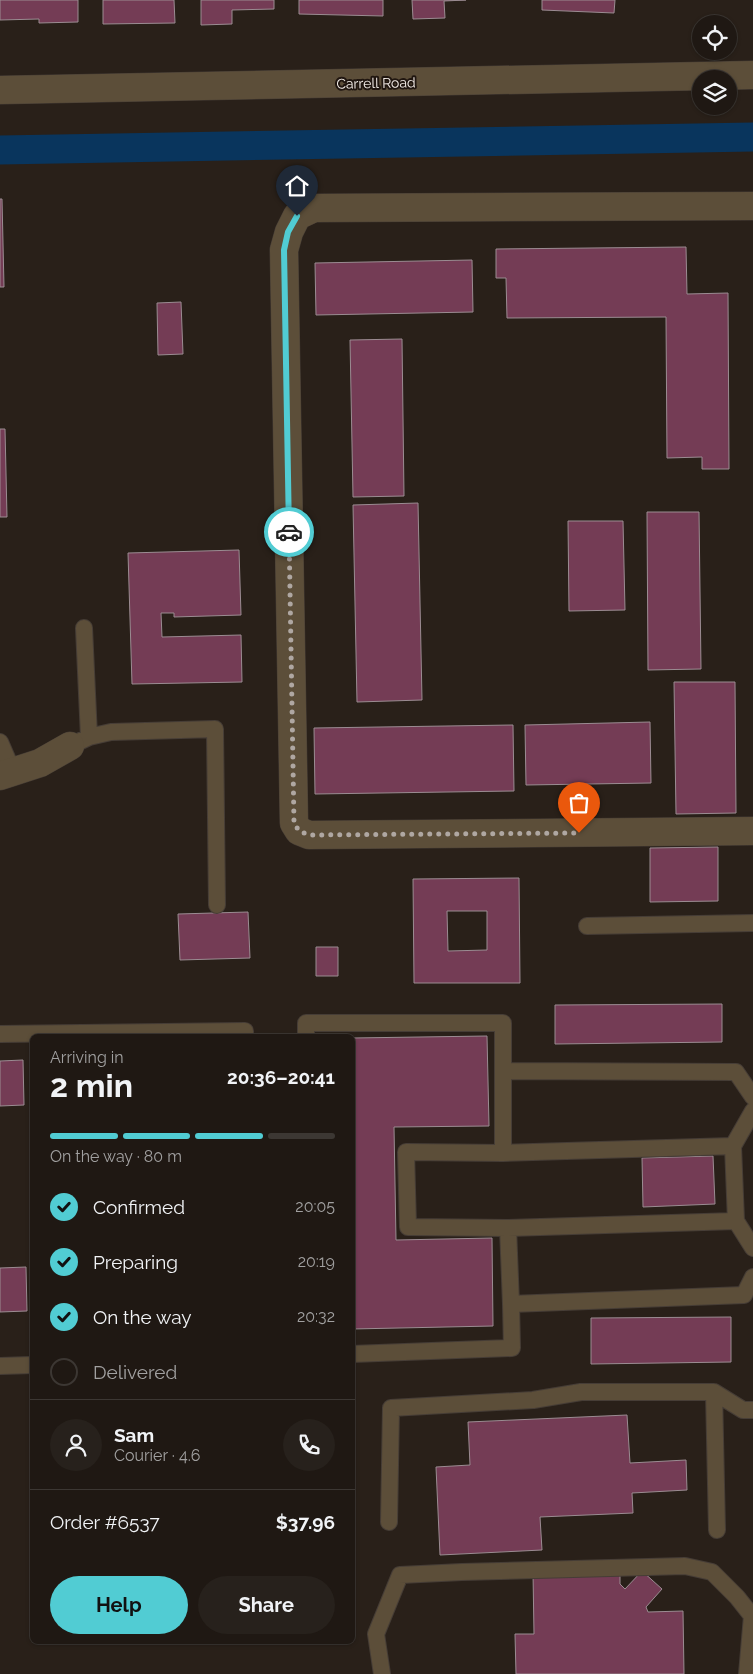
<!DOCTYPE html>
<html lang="en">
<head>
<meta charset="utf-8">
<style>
  :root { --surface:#1f1813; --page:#27211c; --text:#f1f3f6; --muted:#a1a0a0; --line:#3c3733; --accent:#51ccd3 }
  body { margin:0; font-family:Raleway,sans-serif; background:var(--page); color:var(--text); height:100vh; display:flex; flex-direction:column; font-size:19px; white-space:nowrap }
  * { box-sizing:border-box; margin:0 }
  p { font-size:16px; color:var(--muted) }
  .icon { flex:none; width:28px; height:28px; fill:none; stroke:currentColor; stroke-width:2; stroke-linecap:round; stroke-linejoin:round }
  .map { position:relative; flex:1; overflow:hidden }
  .side { position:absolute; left:30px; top:1034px; width:325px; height:610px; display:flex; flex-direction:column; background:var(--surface); border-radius:8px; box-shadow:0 1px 4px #0004,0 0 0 1px var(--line) }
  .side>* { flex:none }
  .buttons { position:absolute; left:692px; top:15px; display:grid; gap:10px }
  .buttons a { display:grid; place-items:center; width:45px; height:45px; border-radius:50%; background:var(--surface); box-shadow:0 1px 4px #0004,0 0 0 1px var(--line); font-size:25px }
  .pin { position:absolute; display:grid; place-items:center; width:42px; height:42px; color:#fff; margin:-51px -21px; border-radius:50% 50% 50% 0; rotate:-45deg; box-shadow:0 0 5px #0007 }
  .pin .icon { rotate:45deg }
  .courier { position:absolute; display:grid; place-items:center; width:50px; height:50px; margin:-25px; border:4px solid #51ccd3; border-radius:50%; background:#fff; color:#222; box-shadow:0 1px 6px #0007 }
  .headline em { font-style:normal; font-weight:700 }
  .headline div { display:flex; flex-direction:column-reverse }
  .headline { display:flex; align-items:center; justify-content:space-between; height:85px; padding:0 20px }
  h1 { font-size:32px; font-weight:700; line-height:38px }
  .bar { display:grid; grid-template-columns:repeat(4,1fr); gap:8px 5px; align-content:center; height:60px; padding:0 20px }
  .bar i { height:6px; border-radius:4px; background:var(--line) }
  .bar .active { background:var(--accent) }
  .bar p { grid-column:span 4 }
  .line { display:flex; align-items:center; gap:12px; padding:0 20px; border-top:1px solid var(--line) }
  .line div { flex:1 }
  .round { display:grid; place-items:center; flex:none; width:52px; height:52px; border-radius:26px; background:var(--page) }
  ol { padding:0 20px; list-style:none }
  li { display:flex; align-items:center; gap:15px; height:55px }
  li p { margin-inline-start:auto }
  li .icon { padding:5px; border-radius:50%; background:var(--accent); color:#111; stroke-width:4 }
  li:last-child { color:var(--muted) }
  li i { width:28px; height:28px; border:2px solid var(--line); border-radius:50% }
  .primary-button { display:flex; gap:10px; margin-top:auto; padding:10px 20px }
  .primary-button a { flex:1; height:58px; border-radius:30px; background:var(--accent); color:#111; font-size:20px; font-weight:700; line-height:58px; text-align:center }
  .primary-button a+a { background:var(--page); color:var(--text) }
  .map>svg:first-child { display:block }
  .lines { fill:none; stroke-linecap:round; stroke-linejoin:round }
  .canal { stroke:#09355d; stroke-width:29 }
  .building { fill:#743c55; stroke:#9b8c92; fill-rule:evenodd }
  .service-casing { stroke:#463d36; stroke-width:18 }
  .minor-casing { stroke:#463d36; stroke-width:29 }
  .tertiary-casing { stroke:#463d36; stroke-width:29 }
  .service { stroke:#5c4e39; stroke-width:16 }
  .minor { stroke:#5c4e39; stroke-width:28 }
  .tertiary { stroke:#5c4e39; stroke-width:28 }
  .done { stroke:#afa7a2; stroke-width:5; stroke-dasharray:0 9 }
  .route { stroke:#51ccd3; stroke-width:6 }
  .labels { text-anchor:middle; stroke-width:4; stroke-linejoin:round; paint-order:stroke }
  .street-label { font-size:14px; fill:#f7f0eb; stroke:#201610 }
</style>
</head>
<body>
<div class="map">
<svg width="753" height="1674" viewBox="0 0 753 1674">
  <rect width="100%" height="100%" fill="#292019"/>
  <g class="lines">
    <path class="canal" d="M 0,150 L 753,137"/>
  </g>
  <path class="building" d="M 0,0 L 78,0 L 78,22 L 39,23 L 39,19 L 0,20 Z
    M 103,0 L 174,0 L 175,23 L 103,24 Z
    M 201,0 L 274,0 L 274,9 L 232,10 L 232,24 L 201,25 Z
    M 299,0 L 383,0 L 383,16 L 299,14 Z
    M 412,0 L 466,0 L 444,1 L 445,18 L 413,19 Z
    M 542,0 L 615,0 L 614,13 L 542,10 Z
    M 0,199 L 2,199 L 4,287 L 0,287 Z
    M 686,247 L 687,294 L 728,293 L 729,469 L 702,469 L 702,457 L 667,458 L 666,317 L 507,318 L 506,278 L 496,278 L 496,249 Z
    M 472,260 L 473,312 L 316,315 L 315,263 Z
    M 181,302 L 183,354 L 158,355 L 157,303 Z
    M 402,339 L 404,496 L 353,497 L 350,340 Z
    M 0,429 L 5,429 L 7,517 L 0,517 Z
    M 418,503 L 422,700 L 357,702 L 353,505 Z
    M 647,512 L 699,512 L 701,669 L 648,670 Z
    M 568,521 L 623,521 L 625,610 L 569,611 Z
    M 239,550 L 241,615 L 174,617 L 174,613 L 161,613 L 162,637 L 241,635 L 242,682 L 132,684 L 128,553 Z
    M 674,682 L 735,682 L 736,813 L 676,814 Z
    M 650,722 L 651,783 L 526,785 L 525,725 Z
    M 513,725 L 514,791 L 315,794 L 314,728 Z
    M 718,847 L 718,901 L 650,902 L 650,848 Z
    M 519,878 L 520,983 L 414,983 L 413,879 ZM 447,911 L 487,911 L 487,950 L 448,951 Z
    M 248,912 L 250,958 L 180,960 L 178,914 Z
    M 316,947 L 338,947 L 338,976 L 316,976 Z
    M 722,1004 L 722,1042 L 555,1044 L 555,1005 Z
    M 487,1036 L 489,1126 L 394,1127 L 396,1240 L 492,1238 L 493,1326 L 352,1329 L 352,1038 Z
    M 23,1060 L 24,1105 L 0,1106 L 0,1061 Z
    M 713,1156 L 715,1204 L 643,1207 L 642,1158 Z
    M 26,1267 L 27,1311 L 0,1312 L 0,1268 Z
    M 731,1317 L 731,1362 L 591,1364 L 591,1318 Z
    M 627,1415 L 630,1463 L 686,1460 L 687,1490 L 632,1493 L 633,1513 L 540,1517 L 542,1550 L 440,1555 L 436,1467 L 470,1465 L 468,1422 Z
    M 642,1571 L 662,1589 L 646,1607 L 648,1612 L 683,1611 L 684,1674 L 516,1674 L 515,1634 L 534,1634 L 533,1573 L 620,1572 L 620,1584 L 625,1589 Z"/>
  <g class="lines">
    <defs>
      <path id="service" d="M 84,628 L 89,737
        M 0,742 L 13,772
        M 70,746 L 89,737 L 111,732 L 215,729 L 217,905
        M 587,926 L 753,923
        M 0,1034 L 245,1031 L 245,1036
        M 306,1036 L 306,1023 L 503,1023 L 503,1071
        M 753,1097 L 736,1072 L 503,1071 L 503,1153 L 406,1152 L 408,1227 L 508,1228 L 511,1304 L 744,1295 L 753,1277
        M 753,1111 L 733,1146 L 736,1221 L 753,1248
        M 503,1153 L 733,1146
        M 508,1228 L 736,1221
        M 352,1354 L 512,1348 L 511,1304
        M 0,1366 L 32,1365
        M 714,1392 L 717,1530
        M 389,1522 L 391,1408 L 533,1400 L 581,1392 L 714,1392 L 743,1410 L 753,1410
        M 382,1674 L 376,1634 L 400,1575 L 462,1572 L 685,1566 L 712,1572 L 737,1597 L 752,1616 L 747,1674"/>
      <path id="minor" d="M 753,206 L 314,208 L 297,216 L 289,232 L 284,250 L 294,823 L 299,831 L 309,835 L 753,831
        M 0,776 L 40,763 L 70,746"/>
      <path id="tertiary" d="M 0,90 L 753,75"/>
    </defs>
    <use href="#service" class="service-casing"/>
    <use href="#minor" class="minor-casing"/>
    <use href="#tertiary" class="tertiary-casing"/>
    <use href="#service" class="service"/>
    <use href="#minor" class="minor"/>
    <use href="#tertiary" class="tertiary"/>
  </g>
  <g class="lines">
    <path class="done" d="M 289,532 L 294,823 L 299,831 L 309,835 L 579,833"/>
    <path class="route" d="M 289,532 L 284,250 L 288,232 L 297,216"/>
  </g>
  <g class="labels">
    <g class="street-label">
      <text transform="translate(376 83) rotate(-1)" y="5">Carrell Road</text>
    </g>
  </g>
</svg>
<div class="buttons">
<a><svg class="icon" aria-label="locate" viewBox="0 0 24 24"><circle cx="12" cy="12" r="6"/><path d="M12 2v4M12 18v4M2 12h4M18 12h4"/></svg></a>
<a><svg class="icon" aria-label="layers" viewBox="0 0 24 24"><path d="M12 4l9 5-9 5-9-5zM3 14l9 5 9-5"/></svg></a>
</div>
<div class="pin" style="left:579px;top:833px;background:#ea580c"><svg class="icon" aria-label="bag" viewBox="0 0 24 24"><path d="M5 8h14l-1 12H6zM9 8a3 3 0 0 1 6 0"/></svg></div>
<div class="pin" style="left:297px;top:216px;background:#1f2937"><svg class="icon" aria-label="home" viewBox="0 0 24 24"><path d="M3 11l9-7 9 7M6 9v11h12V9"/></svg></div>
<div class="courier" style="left:289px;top:532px"><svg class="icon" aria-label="car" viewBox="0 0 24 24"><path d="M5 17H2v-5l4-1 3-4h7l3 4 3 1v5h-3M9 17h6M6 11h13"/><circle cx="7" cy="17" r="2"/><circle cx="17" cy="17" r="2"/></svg></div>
<section class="side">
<div class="headline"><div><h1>2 min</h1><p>Arriving in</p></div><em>20:36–20:41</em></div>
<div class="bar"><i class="active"></i><i class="active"></i><i class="active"></i><i></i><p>On the way · 80 m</p></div>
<ol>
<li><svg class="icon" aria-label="check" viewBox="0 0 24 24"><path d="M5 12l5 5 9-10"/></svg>Confirmed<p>20:05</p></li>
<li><svg class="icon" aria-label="check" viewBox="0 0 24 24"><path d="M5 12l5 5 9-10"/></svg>Preparing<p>20:19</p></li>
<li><svg class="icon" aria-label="check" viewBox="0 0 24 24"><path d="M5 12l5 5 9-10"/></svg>On the way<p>20:32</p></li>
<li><i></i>Delivered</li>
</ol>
<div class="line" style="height:90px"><a class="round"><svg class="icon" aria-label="person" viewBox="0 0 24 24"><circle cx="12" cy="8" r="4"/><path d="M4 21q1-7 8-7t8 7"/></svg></a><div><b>Sam</b><p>Courier · 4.6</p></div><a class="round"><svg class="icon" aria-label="phone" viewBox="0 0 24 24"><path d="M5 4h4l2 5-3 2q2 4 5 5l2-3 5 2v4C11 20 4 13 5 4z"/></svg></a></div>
<div class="line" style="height:65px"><div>Order #6537</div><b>$37.96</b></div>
<div class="primary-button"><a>Help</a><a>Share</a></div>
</section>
</div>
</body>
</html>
